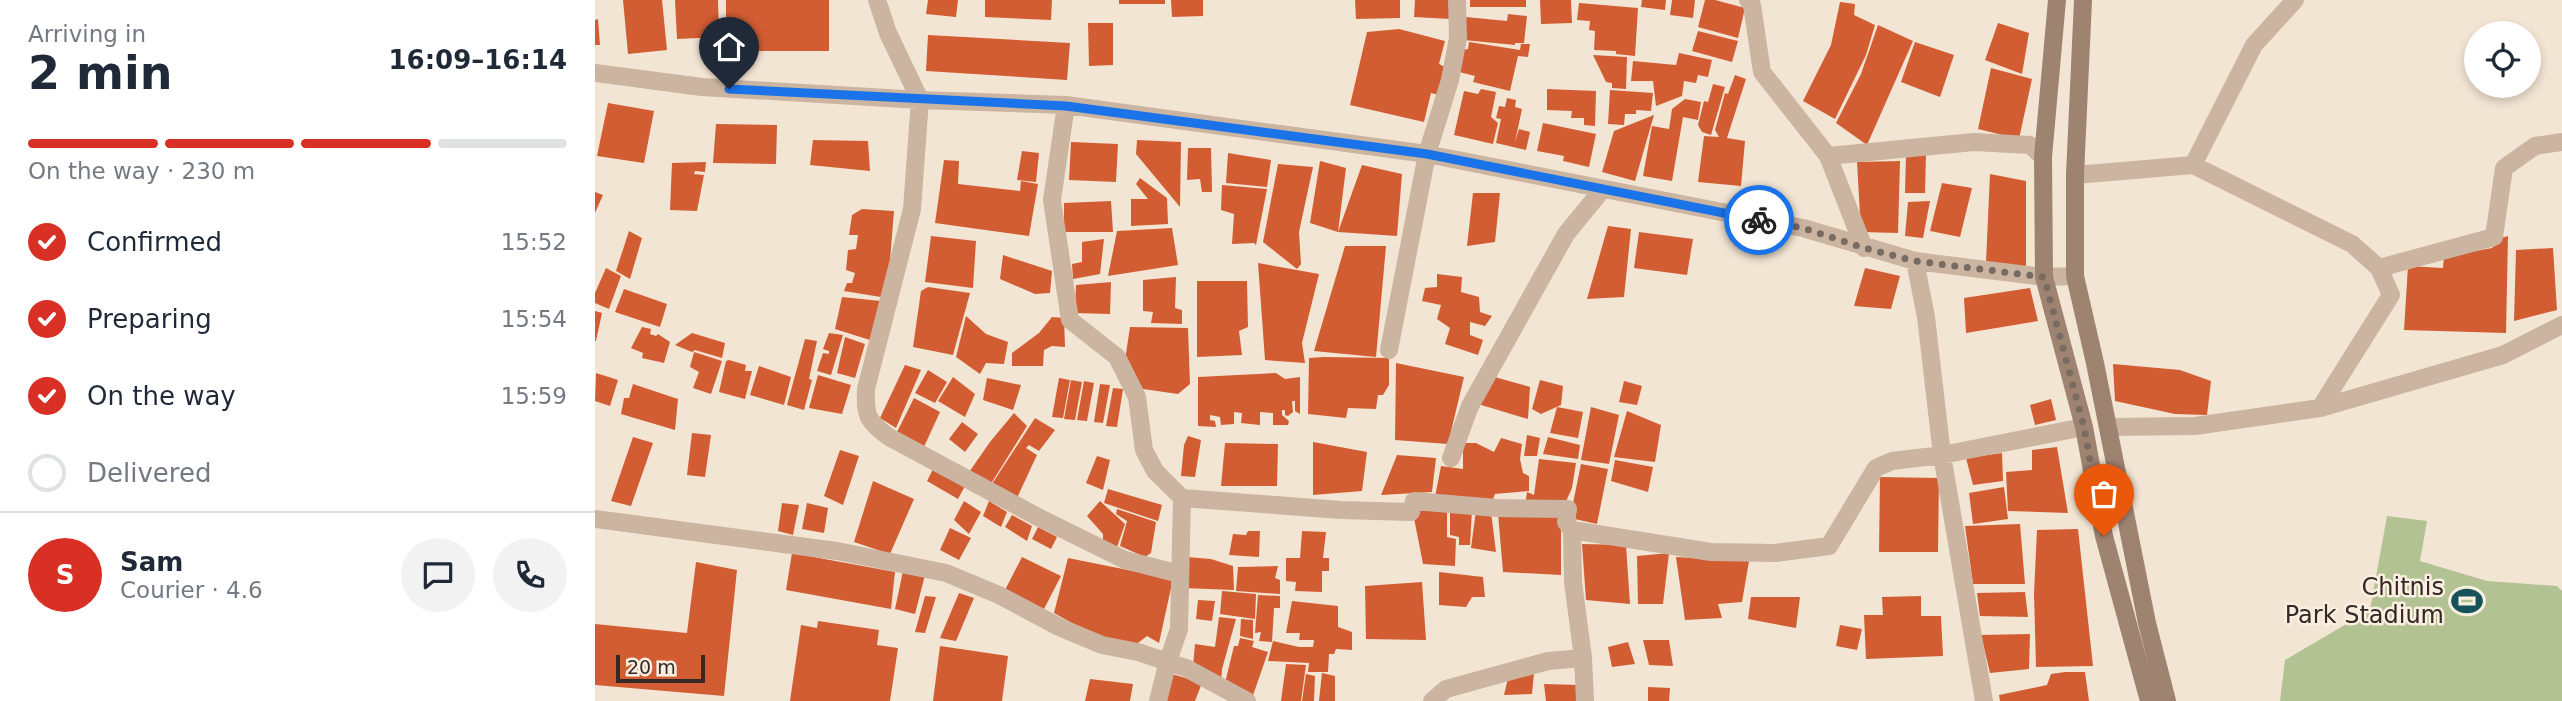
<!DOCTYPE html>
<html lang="en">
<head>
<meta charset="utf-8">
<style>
  :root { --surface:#fff; --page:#f2f2f3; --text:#1f2937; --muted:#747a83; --line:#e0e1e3; --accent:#d93025 }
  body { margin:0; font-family:"DejaVu Sans",sans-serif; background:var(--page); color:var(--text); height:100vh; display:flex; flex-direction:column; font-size:26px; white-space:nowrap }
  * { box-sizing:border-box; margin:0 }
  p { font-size:23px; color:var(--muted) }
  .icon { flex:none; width:38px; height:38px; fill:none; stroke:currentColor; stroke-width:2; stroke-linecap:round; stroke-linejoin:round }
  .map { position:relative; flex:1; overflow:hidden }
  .side { display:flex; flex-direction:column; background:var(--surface); width:595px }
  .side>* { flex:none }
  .tools { position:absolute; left:1869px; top:21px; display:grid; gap:14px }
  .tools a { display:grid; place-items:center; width:77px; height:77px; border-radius:50%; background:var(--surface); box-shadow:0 4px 10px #0003; font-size:35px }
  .scale { position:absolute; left:21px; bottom:18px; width:89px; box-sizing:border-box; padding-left:7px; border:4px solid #342924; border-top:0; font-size:19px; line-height:24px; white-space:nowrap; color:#342924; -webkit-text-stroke:5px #faefe0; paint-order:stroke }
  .pin { position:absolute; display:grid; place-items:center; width:60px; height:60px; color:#fff; margin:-72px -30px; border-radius:50% 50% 50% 0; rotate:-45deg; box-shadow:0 0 7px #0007 }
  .pin .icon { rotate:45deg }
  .courier { position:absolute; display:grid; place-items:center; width:70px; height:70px; margin:-35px; border:5px solid #1a73e8; border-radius:50%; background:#fff; color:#222; box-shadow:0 2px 9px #0007 }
  .head em { font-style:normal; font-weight:700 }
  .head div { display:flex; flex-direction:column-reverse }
  .head { display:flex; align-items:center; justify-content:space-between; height:119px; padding:0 28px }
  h1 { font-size:46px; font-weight:700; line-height:52px }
  .bar { display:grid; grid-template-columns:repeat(4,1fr); gap:10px 7px; align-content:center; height:84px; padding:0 28px }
  .bar i { height:9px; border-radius:5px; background:var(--line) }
  .bar .current { background:var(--accent) }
  .bar p { grid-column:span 4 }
  .line { display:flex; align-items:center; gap:18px; padding:0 28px; border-top:2px solid var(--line) }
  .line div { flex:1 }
  .round { display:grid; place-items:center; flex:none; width:74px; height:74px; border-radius:37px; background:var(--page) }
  ol { padding:0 28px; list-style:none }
  li { display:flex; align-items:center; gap:21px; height:77px }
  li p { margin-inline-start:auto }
  li .icon { padding:7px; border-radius:50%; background:var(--accent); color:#fff; stroke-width:4 }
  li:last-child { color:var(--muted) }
  li i { width:38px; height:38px; border:4px solid var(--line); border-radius:50% }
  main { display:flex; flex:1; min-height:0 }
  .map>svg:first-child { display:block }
  .green { fill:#b2c293 }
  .building { fill:#d25d33 }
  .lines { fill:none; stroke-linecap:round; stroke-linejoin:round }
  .minor { stroke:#cbb4a0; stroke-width:18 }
  .secondary { stroke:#9f8371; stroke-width:18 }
  .done { stroke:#776b62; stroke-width:7; stroke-dasharray:0 12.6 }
  .route { stroke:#1a73e8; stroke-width:9 }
  .labels { text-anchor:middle; stroke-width:5; stroke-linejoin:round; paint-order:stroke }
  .poi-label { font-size:24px; fill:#342924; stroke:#faefe0; text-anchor:end }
</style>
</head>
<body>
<main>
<section class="side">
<div class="head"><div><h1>2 min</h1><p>Arriving in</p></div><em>16:09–16:14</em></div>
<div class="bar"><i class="current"></i><i class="current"></i><i class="current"></i><i></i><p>On the way · 230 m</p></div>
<ol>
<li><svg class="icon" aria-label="check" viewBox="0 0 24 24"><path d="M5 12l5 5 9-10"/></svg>Confirmed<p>15:52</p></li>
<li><svg class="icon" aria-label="check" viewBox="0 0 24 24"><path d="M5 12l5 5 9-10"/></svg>Preparing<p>15:54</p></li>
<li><svg class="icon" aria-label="check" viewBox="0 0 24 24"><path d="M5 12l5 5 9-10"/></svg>On the way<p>15:59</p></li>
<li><i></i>Delivered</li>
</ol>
<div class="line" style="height:126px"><b class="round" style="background:var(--accent);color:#fff">S</b><div><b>Sam</b><p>Courier · 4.6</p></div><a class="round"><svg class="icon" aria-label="chat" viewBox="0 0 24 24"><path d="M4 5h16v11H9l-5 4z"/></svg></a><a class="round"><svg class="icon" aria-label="phone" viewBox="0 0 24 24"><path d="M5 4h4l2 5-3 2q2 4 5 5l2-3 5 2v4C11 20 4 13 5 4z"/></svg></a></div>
</section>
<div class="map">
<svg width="1967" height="701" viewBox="0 0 1967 701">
  <rect width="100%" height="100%" fill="#f3e5d4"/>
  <path class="green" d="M 1792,516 L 1832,521 L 1825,561 L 1892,581 L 1962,586 L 1967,591 L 1967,701 L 1685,701 L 1690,660 L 1775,610 Z"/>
  <path class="building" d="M 28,0 L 67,0 L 72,50 L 33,54 Z
    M 80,0 L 123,0 L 124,37 L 82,39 Z
    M 131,0 L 234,0 L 234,51 L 131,51 Z
    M 333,0 L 363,0 L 361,17 L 331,14 Z
    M 390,0 L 457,0 L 456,20 L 390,17 Z
    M 524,0 L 570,0 L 570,4 L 524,4 Z
    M 576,0 L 608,0 L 608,16 L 577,17 Z
    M 760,0 L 805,0 L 805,18 L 761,19 Z
    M 820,0 L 856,0 L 855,19 L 819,17 Z
    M 875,0 L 931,0 L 931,7 L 875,7 Z
    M 945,0 L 976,0 L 977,23 L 946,24 Z
    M 1047,0 L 1071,0 L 1070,10 L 1046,7 Z
    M 1077,0 L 1100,0 L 1098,18 L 1075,15 Z
    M 1110,0 L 1120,0 L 1150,8 L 1143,38 L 1103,27 Z
    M 1245,2 L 1260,4 L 1259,15 L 1280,25 L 1271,55 L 1240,119 L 1208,101 L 1236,45 Z
    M 984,3 L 1043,8 L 1040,56 L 1021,54 L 1021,51 L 999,50 L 1000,31 L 994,30 L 995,21 L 982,20 Z
    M 913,14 L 932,16 L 929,43 L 920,43 L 920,45 L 869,40 L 871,17 L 912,21 Z
    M 3,19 L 5,45 L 0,45 L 0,20 Z
    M 493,23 L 518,23 L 518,65 L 494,66 Z
    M 1403,23 L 1434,33 L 1427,74 L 1390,60 Z
    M 1283,25 L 1318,41 L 1272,145 L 1241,123 L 1266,74 Z
    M 804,29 L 850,41 L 844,64 L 850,67 L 844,95 L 836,93 L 829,122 L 755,105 L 772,32 Z
    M 1103,31 L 1143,41 L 1137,62 L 1097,51 Z
    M 333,35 L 475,43 L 472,80 L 331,71 Z
    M 874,42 L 925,50 L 926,44 L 935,44 L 933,57 L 923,56 L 915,91 L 878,82 L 880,76 L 864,72 L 867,50 L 873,49 Z
    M 1320,42 L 1359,55 L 1345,97 L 1306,82 Z
    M 1084,53 L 1117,60 L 1113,77 L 1103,75 L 1101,83 L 1089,81 L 1087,96 L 1061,106 L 1058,81 L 1036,81 L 1038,61 L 1081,65 Z
    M 998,55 L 1032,57 L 1031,89 L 1017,88 L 1017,83 L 1011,82 Z
    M 1396,68 L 1437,79 L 1424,139 L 1383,129 Z
    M 1140,75 L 1151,79 L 1132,138 L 1150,141 L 1146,186 L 1103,182 L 1109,136 L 1124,137 L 1120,130 L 1130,93 L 1133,94 Z
    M 1118,84 L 1130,87 L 1116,135 L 1107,132 L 1103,125 L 1109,101 L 1113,102 Z
    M 886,89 L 901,92 L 896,117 L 903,123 L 898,144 L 859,135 L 869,91 L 883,94 Z
    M 952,89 L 1001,91 L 1000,126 L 989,125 L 989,118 L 976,118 L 977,111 L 952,110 Z
    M 1015,90 L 1058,93 L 1056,111 L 1041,110 L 1041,114 L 1030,114 L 1029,125 L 1013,124 Z
    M 912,98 L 921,100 L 920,107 L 927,109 L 920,142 L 924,129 L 935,132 L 931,150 L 901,143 L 906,119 L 901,118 L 904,106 L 910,107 Z
    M 1090,99 L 1106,102 L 1103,120 L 1088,117 L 1077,181 L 1048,176 L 1057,126 L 1074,129 L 1077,109 Z
    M 13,103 L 59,111 L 49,163 L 2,156 Z
    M 1059,115 L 1040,181 L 1007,172 L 1019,131 Z
    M 948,123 L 1001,134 L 994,167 L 968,161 L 969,156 L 942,151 Z
    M 121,124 L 182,125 L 181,164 L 118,163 Z
    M 218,140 L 273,141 L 275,171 L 215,165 Z
    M 542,140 L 586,142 L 585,207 L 541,154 Z
    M 476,142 L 523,144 L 521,182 L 474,180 Z
    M 593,148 L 616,148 L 617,192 L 607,192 L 605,179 L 592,180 Z
    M 427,151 L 444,153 L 441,182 L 422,180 Z
    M 633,153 L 676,160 L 672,187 L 631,183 Z
    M 1311,155 L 1331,155 L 1330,193 L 1310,193 Z
    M 349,160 L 364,161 L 363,184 L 425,191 L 426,181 L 443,184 L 434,236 L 340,223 Z
    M 725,161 L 751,168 L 743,232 L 715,223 Z
    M 1305,161 L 1303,233 L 1266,232 L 1262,162 Z
    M 111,162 L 110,172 L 100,171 L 99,174 L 109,175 L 102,211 L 75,210 L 77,163 Z
    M 683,164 L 718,167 L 704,232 L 706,264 L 702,269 L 668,242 Z
    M 767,165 L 807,174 L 802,236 L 743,232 Z
    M 1395,174 L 1431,181 L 1431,267 L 1391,262 Z
    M 545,178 L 572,198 L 573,224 L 536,226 L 536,199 L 553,199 L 541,184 Z
    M 1347,183 L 1377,188 L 1365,237 L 1335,231 Z
    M 627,185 L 672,189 L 661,245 L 659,243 L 637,244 L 639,214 L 626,210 Z
    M 0,192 L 8,195 L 0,213 Z
    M 878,193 L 905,193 L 900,242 L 872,246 Z
    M 516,201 L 518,232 L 469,232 L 469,203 Z
    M 1335,201 L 1328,238 L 1310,236 L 1313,202 Z
    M 267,209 L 299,211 L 292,298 L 249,291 L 252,283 L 257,283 L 260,273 L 251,270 L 253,250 L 261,249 L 263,235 L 254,235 L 257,215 Z
    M 1013,226 L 1036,229 L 1029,297 L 992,299 Z
    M 577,228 L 583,265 L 513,276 L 522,231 Z
    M 34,231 L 47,238 L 35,279 L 21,271 Z
    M 1044,232 L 1098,239 L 1092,275 L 1039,268 Z
    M 336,236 L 381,241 L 378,288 L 330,282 Z
    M 1913,236 L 1911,333 L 1809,330 L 1813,266 L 1848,268 L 1849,257 L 1897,248 L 1906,238 Z
    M 509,239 L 505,274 L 478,279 L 477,264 L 487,262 L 487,242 Z
    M 750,246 L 791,246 L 781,357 L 719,351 Z
    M 1958,248 L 1962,310 L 1919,321 L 1921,250 Z
    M 408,255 L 457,271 L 455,293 L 440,294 L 405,279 Z
    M 663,263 L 724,274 L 707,343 L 710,363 L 670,360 Z
    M 11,268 L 26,276 L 14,309 L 0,303 L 0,293 Z
    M 1270,268 L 1305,276 L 1296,309 L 1259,306 Z
    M 842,274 L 867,277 L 866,292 L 884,297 L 885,312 L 897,316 L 890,326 L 875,322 L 875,335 L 888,340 L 883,355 L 850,344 L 855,328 L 842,319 L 846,305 L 827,301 L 830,288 L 842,287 Z
    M 581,277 L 580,308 L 587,310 L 587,324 L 556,323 L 558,312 L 548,311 L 548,280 Z
    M 602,281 L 652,281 L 653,327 L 644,331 L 647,355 L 602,357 Z
    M 516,282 L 515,314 L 480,313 L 481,285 Z
    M 333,287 L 375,293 L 358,355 L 318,347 L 326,291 Z
    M 1435,288 L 1443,321 L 1371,333 L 1369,298 Z
    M 29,289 L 72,304 L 65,327 L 20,312 Z
    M 247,297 L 286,301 L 275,340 L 240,329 Z
    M 0,311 L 7,313 L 1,341 L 0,341 Z
    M 371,316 L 391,334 L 413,342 L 409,364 L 391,363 L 385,374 L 361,357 Z
    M 457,317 L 469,318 L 470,347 L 457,346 L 449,350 L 448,366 L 417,366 L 417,353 L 444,333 Z
    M 47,327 L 56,329 L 55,334 L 61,336 L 63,334 L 75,342 L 69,363 L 47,358 L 48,353 L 36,348 Z
    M 535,327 L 593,328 L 595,384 L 583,394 L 548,389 L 534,368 L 530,360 Z
    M 97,333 L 130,343 L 127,358 L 100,350 L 97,352 L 80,345 Z
    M 234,333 L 248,335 L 236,375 L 222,371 L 228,353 L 234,354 L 234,351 L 228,349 Z
    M 250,337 L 270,344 L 260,378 L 242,373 Z
    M 210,339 L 222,341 L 214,379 L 217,380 L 209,410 L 192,405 Z
    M 99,352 L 127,361 L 116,394 L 98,388 L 104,372 L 95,367 Z
    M 728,357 L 794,358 L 794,385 L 788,395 L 783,395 L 781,409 L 753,408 L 751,418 L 713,414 L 714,358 Z
    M 134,360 L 151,365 L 150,371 L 157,371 L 150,399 L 124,392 L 131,361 Z
    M 801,363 L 869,377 L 853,444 L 800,440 Z
    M 1518,364 L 1585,370 L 1616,381 L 1612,415 L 1580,414 L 1520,401 Z
    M 310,365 L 326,370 L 301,428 L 285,418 Z
    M 164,366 L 196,377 L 189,405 L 155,395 Z
    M 333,370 L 352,382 L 340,403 L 320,393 Z
    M 1,373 L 23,380 L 15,406 L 0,401 Z
    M 681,373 L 690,379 L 705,377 L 705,414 L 700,411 L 700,401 L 697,401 L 698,412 L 693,416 L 690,415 L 690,410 L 687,410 L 687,415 L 694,421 L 693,425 L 678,425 L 678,413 L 665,412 L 665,425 L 646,423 L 647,413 L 639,412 L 639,424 L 626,425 L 625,417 L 615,415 L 615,420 L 620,421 L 621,427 L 603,426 L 603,377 Z
    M 223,375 L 256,385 L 247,414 L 214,408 Z
    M 896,376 L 935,387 L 933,419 L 883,404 Z
    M 358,377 L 380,394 L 370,417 L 343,401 Z
    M 392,378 L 426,385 L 418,410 L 388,400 Z
    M 464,378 L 475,380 L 468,418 L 457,417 Z
    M 476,380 L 487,382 L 480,420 L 469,419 Z
    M 945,380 L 968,386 L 966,405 L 946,414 L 937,409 Z
    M 489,381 L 499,383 L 492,421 L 482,420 Z
    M 1029,381 L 1047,386 L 1042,405 L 1024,402 Z
    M 38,384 L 83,399 L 80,430 L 26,414 L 29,398 L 34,398 Z
    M 505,384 L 515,385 L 508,423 L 499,422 Z
    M 518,388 L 528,389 L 522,427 L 511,426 Z
    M 319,398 L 345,412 L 328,449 L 301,434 Z
    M 1456,399 L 1461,420 L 1440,425 L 1435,405 Z
    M 962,407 L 988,412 L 983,438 L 955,433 Z
    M 996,407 L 1024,415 L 1014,464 L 986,460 Z
    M 1032,411 L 1066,425 L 1060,462 L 1019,457 Z
    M 419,413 L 432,426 L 394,487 L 372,475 L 395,442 Z
    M 440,418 L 460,430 L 444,451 L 434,445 L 431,448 L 442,455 L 421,500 L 395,487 Z
    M 367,422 L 383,434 L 370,452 L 354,439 Z
    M 97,433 L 116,435 L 110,477 L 92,475 Z
    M 932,435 L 945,438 L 942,456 L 929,456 Z
    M 593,436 L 606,440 L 600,477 L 586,476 L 589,445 Z
    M 38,437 L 58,443 L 36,506 L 16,501 Z
    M 953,437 L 985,445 L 983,459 L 948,454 Z
    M 906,438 L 927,444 L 925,459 L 928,473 L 934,476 L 934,491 L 900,494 L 896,504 L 840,497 L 846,466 L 868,469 L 868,443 L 881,443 L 899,452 Z
    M 718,442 L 772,452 L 767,491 L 718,495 Z
    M 630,443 L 683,444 L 682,486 L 626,486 Z
    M 1462,447 L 1473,513 L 1413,511 L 1411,472 L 1437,470 L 1437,450 Z
    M 245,450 L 264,456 L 248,505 L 229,496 Z
    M 1407,453 L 1408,481 L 1378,485 L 1371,458 Z
    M 802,455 L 841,458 L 837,492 L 786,495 Z
    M 502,456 L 515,460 L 508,490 L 491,483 Z
    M 944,459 L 981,463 L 977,488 L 969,506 L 930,505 L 932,492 L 939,495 Z
    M 1020,460 L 1058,467 L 1053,492 L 1016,481 Z
    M 986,464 L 1013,469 L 1002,524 L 975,518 Z
    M 338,469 L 370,486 L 363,499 L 332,481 Z
    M 1285,477 L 1344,478 L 1343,552 L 1284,552 Z
    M 278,481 L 319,499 L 295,554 L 259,542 Z
    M 1409,487 L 1413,519 L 1378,524 L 1374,493 Z
    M 513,489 L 567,505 L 563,521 L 509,503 Z
    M 369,501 L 386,512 L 374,534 L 359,520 Z
    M 394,501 L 412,512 L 406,527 L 388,516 Z
    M 505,501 L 530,524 L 522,547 L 508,541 L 508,534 L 492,516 Z
    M 187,503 L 204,505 L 198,535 L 183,531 Z
    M 212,503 L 233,508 L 229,533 L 207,529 Z
    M 820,505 L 852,506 L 852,537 L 861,539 L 860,566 L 828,564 L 818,513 Z
    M 522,509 L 561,522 L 556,553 L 550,557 L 525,546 L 532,521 L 521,514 Z
    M 855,509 L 877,510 L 875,545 L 864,545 L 864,537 L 855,535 Z
    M 881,510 L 896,512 L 901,552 L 876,548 Z
    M 903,513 L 966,515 L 966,575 L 908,572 Z
    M 417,515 L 437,526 L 432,541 L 410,527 Z
    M 1425,524 L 1430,584 L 1378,584 L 1370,526 Z
    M 443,527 L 462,537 L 456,549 L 437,539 Z
    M 355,528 L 376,538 L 364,560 L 345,550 Z
    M 1483,529 L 1498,666 L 1441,667 L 1439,593 L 1442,530 Z
    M 653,531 L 665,531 L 664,557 L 634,555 L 638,534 L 651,535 Z
    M 707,531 L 731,532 L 728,558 L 734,558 L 734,571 L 727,571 L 727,592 L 700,591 L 701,582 L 691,581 L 691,558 L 705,558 Z
    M 987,544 L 1031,545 L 1035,604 L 991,600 Z
    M 197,553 L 300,572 L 296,609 L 191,590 Z
    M 1074,553 L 1068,604 L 1043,604 L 1042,556 Z
    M 427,557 L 466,576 L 449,609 L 410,590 Z
    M 592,557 L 616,559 L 638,566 L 639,590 L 588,588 Z
    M 1081,557 L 1154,561 L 1147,602 L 1123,604 L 1127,618 L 1090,620 Z
    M 473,558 L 578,579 L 564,643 L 552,636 L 539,646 L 493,632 L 459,613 Z
    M 101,562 L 142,570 L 129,696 L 0,685 L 0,624 L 92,633 Z
    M 683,566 L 680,578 L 685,580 L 685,594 L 641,591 L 643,567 Z
    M 308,571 L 330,575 L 320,614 L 300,609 Z
    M 844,572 L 888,577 L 890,597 L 877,597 L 871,607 L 844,605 Z
    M 827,582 L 831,640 L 771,639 L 770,586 Z
    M 627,591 L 661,594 L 660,619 L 625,614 Z
    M 1430,592 L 1433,617 L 1385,616 L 1382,593 Z
    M 364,593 L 379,598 L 361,641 L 345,638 Z
    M 663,595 L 685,596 L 685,608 L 679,608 L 677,642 L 664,641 L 666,632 L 660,633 Z
    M 330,596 L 341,597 L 330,633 L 320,632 Z
    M 1326,596 L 1326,616 L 1346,616 L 1348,656 L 1271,659 L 1269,615 L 1288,615 L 1287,597 Z
    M 1156,597 L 1205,597 L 1201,628 L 1153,619 Z
    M 603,600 L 620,601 L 617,621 L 601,619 Z
    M 697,601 L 743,606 L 743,627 L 757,632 L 757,650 L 741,649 L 739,654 L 734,654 L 733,672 L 713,672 L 714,663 L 673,661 L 678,641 L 704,647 L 718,647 L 719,640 L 704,640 L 705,633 L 691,633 Z
    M 624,617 L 641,619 L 627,669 L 626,684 L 598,666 L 600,644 L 620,647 Z
    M 646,619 L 658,620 L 658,639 L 645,636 Z
    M 223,621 L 284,630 L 282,645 L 303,648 L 295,701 L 195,701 L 206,625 L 222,628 Z
    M 1245,625 L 1267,629 L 1262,650 L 1241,646 Z
    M 1435,634 L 1434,669 L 1395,673 L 1386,635 Z
    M 645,638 L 659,641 L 657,647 L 673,652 L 656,701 L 630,683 L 639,646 L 643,646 Z
    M 1048,640 L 1074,640 L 1078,666 L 1054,665 Z
    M 1033,642 L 1040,664 L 1017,667 L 1013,647 Z
    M 345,646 L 413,656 L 407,701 L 338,701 Z
    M 691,664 L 711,665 L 706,701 L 686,701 Z
    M 1470,672 L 1490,672 L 1494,701 L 1405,701 L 1404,695 L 1452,685 L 1456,674 Z
    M 727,673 L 740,676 L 740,701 L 724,701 Z
    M 939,673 L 937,694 L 909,695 L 913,678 Z
    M 577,674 L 607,683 L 600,701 L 569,701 Z
    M 711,674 L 720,676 L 719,701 L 707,701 Z
    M 495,679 L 538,684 L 535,701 L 490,701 Z
    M 949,684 L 984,685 L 985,701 L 951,701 Z
    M 1053,687 L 1075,688 L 1074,701 L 1053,701 Z"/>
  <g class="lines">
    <path class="minor" d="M 282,0 L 293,33 L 325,100 L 317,209 L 271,389 C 270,416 272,421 294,437 L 443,517 L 530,560 L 585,574
      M 1153,0 L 1157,5 L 1167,72 L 1233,156 L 1269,248
      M 0,73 L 107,87 L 325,100 L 471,105 L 832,154 L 1208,228 L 1320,261 L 1449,277 L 1480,276
      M 471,105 L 457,200 L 475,320 L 522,357 L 542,397 L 549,450 L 560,471 L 587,498 L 746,510 L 816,512 L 819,501 L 902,508 L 973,509 L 971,522 L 977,530 L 978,582 L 988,658 L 990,701
      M 1233,156 L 1379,142 L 1435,145 L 1448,157
      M 1598,165 L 1757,244 L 1784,268 L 1796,295 L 1725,408
      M 1480,175 L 1598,165 L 1659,45 L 1700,0
      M 1784,268 L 1899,237 L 1909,168 L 1940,146 L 1967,142
      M 794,350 L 832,154 L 855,80 L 863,38 L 862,0
      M 1513,427 L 1600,426 L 1725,408 L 1908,355 L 1967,325
      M 856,458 L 875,406 L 971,234 L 1007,190
      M 0,519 L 242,551 L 351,573 L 404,595 L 464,627 L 507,645 L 543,652 L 591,668 L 652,701
      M 977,530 L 1116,552 L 1180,553 L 1234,546 L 1281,468 L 1297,461 L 1347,455 L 1331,317 L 1320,261
      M 563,701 L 573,661 L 584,629 L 587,498
      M 837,701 L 851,689 L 953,661 L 988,658
      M 1389,701 L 1347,455 L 1489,427"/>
    <path class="secondary" d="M 1462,0 L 1448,157 L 1449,277 L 1489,427 L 1509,536 L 1554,701
      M 1488,0 L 1480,175 L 1480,276 L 1500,363 L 1552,623 L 1572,701"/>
  </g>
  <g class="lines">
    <path class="done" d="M 1164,220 L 1208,228 L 1269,248 L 1320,261 L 1449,277 L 1489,427 L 1509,536"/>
    <path class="route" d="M 134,89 L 471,106 L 832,154 L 1164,220"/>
  </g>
  <defs>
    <symbol id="stadium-bare" viewBox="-9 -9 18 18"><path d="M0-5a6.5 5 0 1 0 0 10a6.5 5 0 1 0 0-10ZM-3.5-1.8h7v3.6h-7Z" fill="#165359" stroke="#faefe0" stroke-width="2.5" paint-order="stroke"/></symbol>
  </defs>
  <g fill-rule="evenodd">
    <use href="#stadium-bare" x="1850" y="579" width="44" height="44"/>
  </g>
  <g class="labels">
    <g class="poi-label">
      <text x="1849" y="595">Chitnis<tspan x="1849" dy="28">Park Stadium</tspan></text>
    </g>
  </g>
</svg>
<div class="tools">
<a><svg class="icon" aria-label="locate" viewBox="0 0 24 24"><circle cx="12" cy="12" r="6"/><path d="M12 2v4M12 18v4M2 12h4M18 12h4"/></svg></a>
</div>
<div class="scale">20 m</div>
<div class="pin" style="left:1509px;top:536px;background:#ea580c"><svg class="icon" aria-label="bag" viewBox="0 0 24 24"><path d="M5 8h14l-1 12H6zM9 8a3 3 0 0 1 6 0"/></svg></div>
<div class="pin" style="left:134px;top:89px;background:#1f2937"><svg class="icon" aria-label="home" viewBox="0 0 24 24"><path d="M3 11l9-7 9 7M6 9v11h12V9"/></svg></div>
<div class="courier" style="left:1164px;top:220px"><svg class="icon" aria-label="bike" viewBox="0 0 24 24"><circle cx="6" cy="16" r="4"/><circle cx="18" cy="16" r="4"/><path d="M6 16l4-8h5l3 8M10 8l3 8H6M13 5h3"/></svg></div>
</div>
</main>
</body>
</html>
